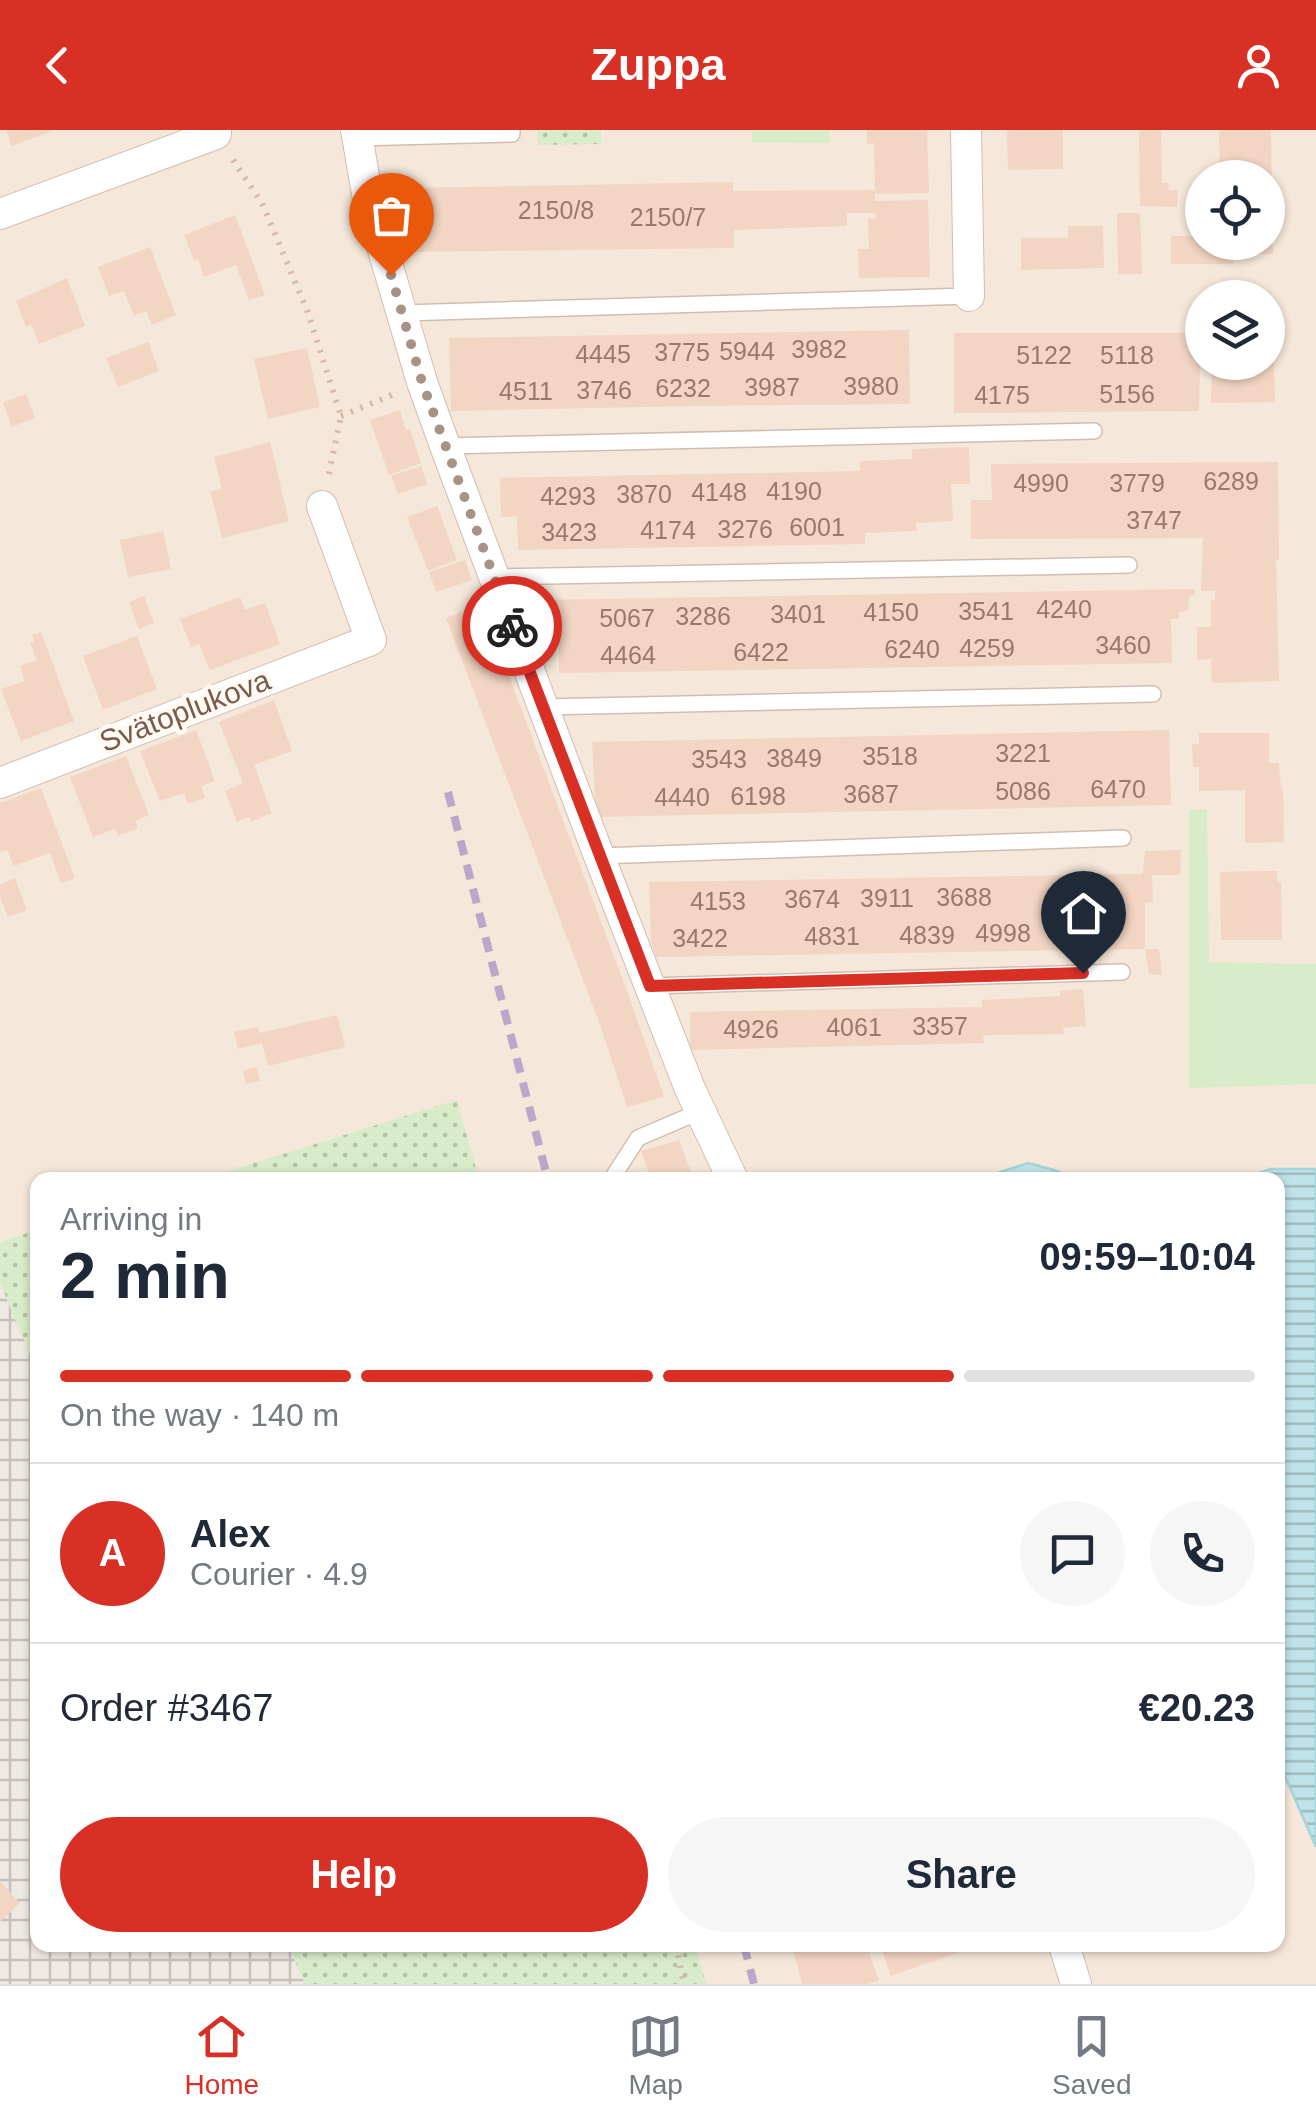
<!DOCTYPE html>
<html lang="en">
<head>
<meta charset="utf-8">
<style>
  :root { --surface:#fff; --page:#f6f6f7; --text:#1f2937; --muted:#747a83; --line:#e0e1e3; --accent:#d93025 }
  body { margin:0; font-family:Arial,sans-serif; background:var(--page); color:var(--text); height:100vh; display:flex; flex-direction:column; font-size:38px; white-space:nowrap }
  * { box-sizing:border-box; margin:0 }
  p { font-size:32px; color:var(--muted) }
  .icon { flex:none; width:55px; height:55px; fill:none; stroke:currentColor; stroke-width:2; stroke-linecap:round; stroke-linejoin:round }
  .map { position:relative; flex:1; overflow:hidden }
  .sheet { position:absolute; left:30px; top:1042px; width:1255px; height:780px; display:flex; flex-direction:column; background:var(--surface); border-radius:20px; box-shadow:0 2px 8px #0004 }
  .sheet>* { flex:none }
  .tools { position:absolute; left:1185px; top:30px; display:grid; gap:20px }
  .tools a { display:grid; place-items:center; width:100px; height:100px; border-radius:50%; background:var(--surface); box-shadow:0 2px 8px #0004; font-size:50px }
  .pin { position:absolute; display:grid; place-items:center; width:85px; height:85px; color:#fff; margin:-102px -42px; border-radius:50% 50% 50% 0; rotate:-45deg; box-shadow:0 0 10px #0007 }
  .pin .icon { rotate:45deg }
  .courier { position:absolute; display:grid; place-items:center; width:100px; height:100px; margin:-50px; border:8px solid #d93025; border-radius:50%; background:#fff; color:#222; box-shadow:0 2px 12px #0007 }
  .head em { font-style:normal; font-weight:600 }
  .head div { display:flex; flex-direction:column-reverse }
  .head { display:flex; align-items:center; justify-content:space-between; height:170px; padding:0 30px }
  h1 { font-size:65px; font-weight:600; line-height:75px }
  .bar { display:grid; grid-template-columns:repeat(4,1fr); gap:15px 10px; align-content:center; height:120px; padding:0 30px }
  .bar i { height:12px; border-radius:8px; background:var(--line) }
  .bar .on { background:var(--accent) }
  .bar p { grid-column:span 4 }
  .line { display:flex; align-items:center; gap:25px; padding:0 30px; border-top:2px solid var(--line) }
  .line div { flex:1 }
  .round { display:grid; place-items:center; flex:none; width:105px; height:105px; border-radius:52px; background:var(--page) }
  .primary-button { display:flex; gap:20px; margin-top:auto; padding:20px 30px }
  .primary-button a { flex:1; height:115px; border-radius:60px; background:var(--accent); color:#fff; font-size:40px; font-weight:600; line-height:115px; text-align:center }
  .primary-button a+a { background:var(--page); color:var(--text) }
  header { display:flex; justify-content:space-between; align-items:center; height:130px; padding:0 30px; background:var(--accent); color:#fff; font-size:45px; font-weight:600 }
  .tab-bar { display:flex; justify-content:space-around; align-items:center; height:140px; border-top:2px solid var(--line); background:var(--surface); font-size:28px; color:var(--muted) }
  .tab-bar a { display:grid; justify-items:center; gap:5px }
  .tab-bar .on { color:var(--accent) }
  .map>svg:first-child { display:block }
  .residential { fill:#f5e8da; fill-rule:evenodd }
  .industrial { fill:url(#industrial-grid) }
  .grass { fill:url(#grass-dots) }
  .garden { fill:#d8ecc9 }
  .water { fill:url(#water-rules); stroke:#a5d3da; stroke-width:2.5 }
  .building { fill:#f3d5c3 }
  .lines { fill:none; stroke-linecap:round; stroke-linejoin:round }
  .service-casing { stroke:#d1beb0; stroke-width:18 }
  .minor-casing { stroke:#d1beb0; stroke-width:32 }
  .path { stroke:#d9b8a5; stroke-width:6; stroke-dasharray:2.5 8; stroke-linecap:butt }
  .service { stroke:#fff; stroke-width:15 }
  .minor { stroke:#fff; stroke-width:30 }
  .rail { stroke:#b9a8c9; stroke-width:8; stroke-dasharray:15 10; stroke-linecap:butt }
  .done { stroke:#a89285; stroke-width:10; stroke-dasharray:0 18 }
  .route { stroke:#d93025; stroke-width:12 }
  .labels { text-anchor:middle; stroke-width:9; stroke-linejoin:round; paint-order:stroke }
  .number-label { font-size:25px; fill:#987a6a }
  .street-label { font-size:30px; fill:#7a5c4d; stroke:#fffaf3 }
</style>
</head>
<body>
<header><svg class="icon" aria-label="back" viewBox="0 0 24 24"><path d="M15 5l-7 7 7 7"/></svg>Zuppa<svg class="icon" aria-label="person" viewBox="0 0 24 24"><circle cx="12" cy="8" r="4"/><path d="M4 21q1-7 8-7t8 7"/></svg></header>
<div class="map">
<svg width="1316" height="1854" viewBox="0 0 1316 1854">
  <defs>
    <pattern id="industrial-grid" width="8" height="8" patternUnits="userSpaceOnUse" patternTransform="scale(2.5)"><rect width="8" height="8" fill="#efe9e4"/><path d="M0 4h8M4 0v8" fill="none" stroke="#c7c0bb"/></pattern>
    <pattern id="grass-dots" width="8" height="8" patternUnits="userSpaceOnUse" patternTransform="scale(2.5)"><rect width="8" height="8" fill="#d8ecc9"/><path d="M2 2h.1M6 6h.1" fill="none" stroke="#b4c2a5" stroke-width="1.8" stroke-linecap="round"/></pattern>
    <pattern id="water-rules" width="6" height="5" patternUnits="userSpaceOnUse" patternTransform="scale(2.5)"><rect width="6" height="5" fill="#bfe3e8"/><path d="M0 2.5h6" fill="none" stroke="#a0bbbe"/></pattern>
  </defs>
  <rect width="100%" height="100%" fill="#fdf6ec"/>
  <path class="residential" d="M 0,0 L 1316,0 L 1316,1854 L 0,1854 ZM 1202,48 L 1268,48 L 1268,112 L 1202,112 ZM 1202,168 L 1268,168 L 1268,232 L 1202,232 ZM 38,1050 L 1278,1050 L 1278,1815 L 38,1815 Z"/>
  <path class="industrial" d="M 0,1153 L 37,1240 L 38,1815 L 288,1815 L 305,1854 L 0,1854 Z"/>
  <path class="grass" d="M 537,0 L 601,0 L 601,14 L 538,15 Z
    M 457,970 L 479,1050 L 199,1050 Z
    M 37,1100 L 38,1100 L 37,1240 L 0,1153 L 0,1112 Z
    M 288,1815 L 695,1815 L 706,1854 L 305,1854 Z"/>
  <path class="garden" d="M 752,0 L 829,0 L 830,13 L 752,12 Z
    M 1207,679 L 1209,832 L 1316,834 L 1316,954 L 1189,958 L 1189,680 Z"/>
  <path class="water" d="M 1028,1033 L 1054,1040 L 1080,1050 L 1159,1045 L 1187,1050 L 992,1050 L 997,1043 Z
    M 1271,1039 L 1316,1039 L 1316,1717 L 1288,1653 L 1278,1636 L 1278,1050 L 1239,1050 Z"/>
  <path class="building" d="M 6,0 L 54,0 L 12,16 Z
    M 867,0 L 927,0 L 929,63 L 875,64 L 875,71 L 928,70 L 930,147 L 859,148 L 858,119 L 869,119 L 868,89 L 876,89 L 876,83 L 847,83 L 847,96 L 734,100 L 734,118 L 412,122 L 410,58 L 733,52 L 733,61 L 875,60 L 874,13 L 867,14 Z
    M 1007,0 L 1063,0 L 1063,39 L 1008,40 Z
    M 1139,0 L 1161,0 L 1162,53 L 1169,53 L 1168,60 L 1178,60 L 1177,77 L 1140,76 Z
    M 1219,0 L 1271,0 L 1272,55 L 1268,55 L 1268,48 L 1220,48 Z
    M 1268,74 L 1272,74 L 1273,124 L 1233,125 L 1233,134 L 1171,134 L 1171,106 L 1202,106 L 1202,112 L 1268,112 Z
    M 1117,83 L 1140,83 L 1142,144 L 1118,144 Z
    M 235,85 L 265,165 L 249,170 L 236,135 L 204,147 L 198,129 L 194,130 L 184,105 Z
    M 1068,96 L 1103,96 L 1104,138 L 1021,140 L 1021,108 L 1068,108 Z
    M 150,117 L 176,185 L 152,195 L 146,181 L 134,186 L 124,161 L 109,166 L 98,137 Z
    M 67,148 L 85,196 L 39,214 L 31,194 L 26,197 L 16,171 Z
    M 909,200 L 910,274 L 694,276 L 451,281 L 449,208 Z
    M 1268,202 L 1273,202 L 1275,272 L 1211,273 L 1212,232 L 1268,232 Z
    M 954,203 L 1201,203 L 1199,281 L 954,283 Z
    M 148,212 L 159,241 L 118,257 L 106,228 Z
    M 307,218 L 320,277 L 268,289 L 254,229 Z
    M 26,264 L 35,288 L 12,297 L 3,273 Z
    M 400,280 L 406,300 L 410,299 L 421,333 L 389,345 L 370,290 Z
    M 270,312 L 289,391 L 222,408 L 210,361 L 222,359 L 214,327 Z
    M 969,317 L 970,354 L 951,354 L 953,391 L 916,393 L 917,401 L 865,403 L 865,414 L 518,420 L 517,386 L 501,387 L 500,348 L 860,341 L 860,331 L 912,329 L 912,319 Z
    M 1278,332 L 1279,430 L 1276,430 L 1279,551 L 1212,553 L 1211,529 L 1197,530 L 1197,497 L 1211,497 L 1211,470 L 1215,470 L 1215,461 L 1201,461 L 1203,408 L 971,409 L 971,370 L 992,370 L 991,334 Z
    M 421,336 L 427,354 L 398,364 L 391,346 Z
    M 437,376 L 457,430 L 428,441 L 407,387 Z
    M 163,401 L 171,439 L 128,447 L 120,410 Z
    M 465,430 L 472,450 L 436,462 L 429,442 Z
    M 1195,459 L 1195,465 L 1189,466 L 1188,481 L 1179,482 L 1179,489 L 1171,489 L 1172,533 L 559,543 L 559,508 L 541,508 L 540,470 Z
    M 144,466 L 154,493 L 139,499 L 129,472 Z
    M 240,467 L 245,480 L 265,473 L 280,514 L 210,540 L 199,514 L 191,517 L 180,489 Z
    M 482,474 L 629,866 L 664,967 L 627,977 L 600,895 L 446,488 Z
    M 41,502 L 74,591 L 21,611 L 1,559 L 25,551 L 20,536 L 37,530 L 30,513 L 34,512 L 32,505 Z
    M 137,506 L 157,559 L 103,580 L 83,526 Z
    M 274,570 L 292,621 L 254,635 L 272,683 L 251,692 L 249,687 L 237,692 L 225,661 L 243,653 L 219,592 Z
    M 196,600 L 215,651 L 201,656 L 205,668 L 188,674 L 184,663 L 160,671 L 140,621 Z
    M 1169,600 L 1171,675 L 596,687 L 592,612 Z
    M 1199,603 L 1269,603 L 1269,633 L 1279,633 L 1281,659 L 1283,659 L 1284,712 L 1245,713 L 1245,660 L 1199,661 L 1199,637 L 1193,637 L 1192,614 L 1199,614 Z
    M 126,626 L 149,685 L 135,691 L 138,698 L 118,706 L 115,699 L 93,707 L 70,647 Z
    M 41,658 L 75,748 L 61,753 L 50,723 L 14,736 L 7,720 L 0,722 L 0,673 Z
    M 1181,720 L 1180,745 L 1152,745 L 1153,772 L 1145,773 L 1145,819 L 656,827 L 651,811 L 649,752 L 1143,744 L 1145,721 Z
    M 1260,741 L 1277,741 L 1277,752 L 1281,752 L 1282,810 L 1221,810 L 1220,742 Z
    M 15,748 L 27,780 L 8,787 L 0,767 L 0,755 Z
    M 1145,819 L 1159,819 L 1162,845 L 1149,844 Z
    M 1083,859 L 1086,896 L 1063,898 L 1064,904 L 986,905 L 983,906 L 984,913 L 690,920 L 690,882 L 982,877 L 982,870 L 1060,866 L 1060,861 Z
    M 337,885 L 345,917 L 268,936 L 262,913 L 238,919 L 234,902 L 258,897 L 259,903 Z
    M 256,937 L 260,951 L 246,954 L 243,941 Z
    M 679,1010 L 694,1050 L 651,1050 L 641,1021 Z
    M 0,1751 L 20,1773 L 0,1792 Z
    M 792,1815 L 849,1815 L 852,1823 L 867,1817 L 879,1850 L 868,1854 L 802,1854 Z
    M 880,1815 L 977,1815 L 977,1816 L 891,1846 Z"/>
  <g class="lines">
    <defs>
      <path id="service" d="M 356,8 L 512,4 L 512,0
        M 403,183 L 969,166
        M 445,316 L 1094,301
        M 493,447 L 1129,435
        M 542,577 L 1153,564
        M 599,726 L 1123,708
        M 650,856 L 1122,842
        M 611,1050 L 638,1008 L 701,981"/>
      <path id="minor" d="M 356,0 L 368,69 L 422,252 L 445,316 L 599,726 L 690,959 L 733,1050
        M 966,0 L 969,166
        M 0,84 L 216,4 L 216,0
        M 0,653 L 371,510 L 322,376
        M 1064,1815 L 1076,1854"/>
    </defs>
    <use href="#service" class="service-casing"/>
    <use href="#minor" class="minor-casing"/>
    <path class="path" d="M 233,30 L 262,73 L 307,180 L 341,286 L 328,348
      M 341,286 L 394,264
      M 676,1815 L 684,1854"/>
    <use href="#service" class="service"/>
    <use href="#minor" class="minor"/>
    <path class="rail" d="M 448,662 L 548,1050
      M 744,1815 L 754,1854"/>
  </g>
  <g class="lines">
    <path class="done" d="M 391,145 L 422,252 L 512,496"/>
    <path class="route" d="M 512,496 L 650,856 L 1083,843"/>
  </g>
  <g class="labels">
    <g class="number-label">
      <text x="556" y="89">2150/8</text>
      <text x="668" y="96">2150/7</text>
      <text x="819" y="228">3982</text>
      <text x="747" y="230">5944</text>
      <text x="682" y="231">3775</text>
      <text x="603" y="233">4445</text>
      <text x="1044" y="234">5122</text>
      <text x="1127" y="234">5118</text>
      <text x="871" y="265">3980</text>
      <text x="772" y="266">3987</text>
      <text x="683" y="267">6232</text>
      <text x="604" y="269">3746</text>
      <text x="526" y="270">4511</text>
      <text x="1127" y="273">5156</text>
      <text x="1002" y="274">4175</text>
      <text x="1231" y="360">6289</text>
      <text x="1041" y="362">4990</text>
      <text x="1137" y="362">3779</text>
      <text x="794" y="370">4190</text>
      <text x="719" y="371">4148</text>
      <text x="644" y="373">3870</text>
      <text x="568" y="375">4293</text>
      <text x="1154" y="399">3747</text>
      <text x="817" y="406">6001</text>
      <text x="745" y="408">3276</text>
      <text x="668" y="409">4174</text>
      <text x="569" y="411">3423</text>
      <text x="1064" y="488">4240</text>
      <text x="986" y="490">3541</text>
      <text x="891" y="491">4150</text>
      <text x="798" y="493">3401</text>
      <text x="703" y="495">3286</text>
      <text x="627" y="497">5067</text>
      <text x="1123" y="524">3460</text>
      <text x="987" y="527">4259</text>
      <text x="912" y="528">6240</text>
      <text x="761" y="531">6422</text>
      <text x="628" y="534">4464</text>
      <text x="1023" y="632">3221</text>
      <text x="890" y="635">3518</text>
      <text x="794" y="637">3849</text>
      <text x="719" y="638">3543</text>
      <text x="1118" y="668">6470</text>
      <text x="1023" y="670">5086</text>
      <text x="871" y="673">3687</text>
      <text x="758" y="675">6198</text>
      <text x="682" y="676">4440</text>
      <text x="964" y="776">3688</text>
      <text x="887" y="777">3911</text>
      <text x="812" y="778">3674</text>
      <text x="718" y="780">4153</text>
      <text x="1003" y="812">4998</text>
      <text x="927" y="814">4839</text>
      <text x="832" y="815">4831</text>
      <text x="700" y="817">3422</text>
      <text x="940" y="905">3357</text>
      <text x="854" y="906">4061</text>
      <text x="751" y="908">4926</text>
    </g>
    <g class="street-label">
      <text transform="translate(185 581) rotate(-21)" y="10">Svätoplukova</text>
    </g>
  </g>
</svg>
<div class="tools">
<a><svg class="icon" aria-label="locate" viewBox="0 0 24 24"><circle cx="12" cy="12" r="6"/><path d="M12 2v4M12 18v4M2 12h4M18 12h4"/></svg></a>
<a><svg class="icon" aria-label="layers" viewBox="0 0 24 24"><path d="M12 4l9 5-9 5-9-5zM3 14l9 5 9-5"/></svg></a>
</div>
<div class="pin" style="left:391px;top:145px;background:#ea580c"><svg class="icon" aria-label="bag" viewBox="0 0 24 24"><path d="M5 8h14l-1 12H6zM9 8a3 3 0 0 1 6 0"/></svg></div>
<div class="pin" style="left:1083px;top:843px;background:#1f2937"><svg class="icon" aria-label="home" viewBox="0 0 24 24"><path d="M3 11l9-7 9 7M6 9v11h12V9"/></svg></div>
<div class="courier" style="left:512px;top:496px"><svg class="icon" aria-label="bike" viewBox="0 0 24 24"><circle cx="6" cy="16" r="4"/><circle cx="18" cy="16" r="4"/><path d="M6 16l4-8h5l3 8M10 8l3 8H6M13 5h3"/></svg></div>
<section class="sheet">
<div class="head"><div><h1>2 min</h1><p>Arriving in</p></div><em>09:59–10:04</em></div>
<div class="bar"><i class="on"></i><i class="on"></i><i class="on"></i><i></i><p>On the way · 140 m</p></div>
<div class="line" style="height:180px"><b class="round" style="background:var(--accent);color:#fff">A</b><div><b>Alex</b><p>Courier · 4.9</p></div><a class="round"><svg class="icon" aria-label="chat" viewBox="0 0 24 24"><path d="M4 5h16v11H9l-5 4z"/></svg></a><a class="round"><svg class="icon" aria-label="phone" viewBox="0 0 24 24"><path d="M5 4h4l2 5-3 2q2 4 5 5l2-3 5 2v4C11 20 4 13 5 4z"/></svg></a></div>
<div class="line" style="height:130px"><div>Order #3467</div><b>€20.23</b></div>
<div class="primary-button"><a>Help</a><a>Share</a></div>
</section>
</div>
<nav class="tab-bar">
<a class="on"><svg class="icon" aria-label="home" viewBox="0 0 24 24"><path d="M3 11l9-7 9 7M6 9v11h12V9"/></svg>Home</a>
<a><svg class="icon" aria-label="map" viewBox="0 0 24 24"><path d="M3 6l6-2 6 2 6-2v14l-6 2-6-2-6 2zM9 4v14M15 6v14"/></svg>Map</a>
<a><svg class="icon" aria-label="saved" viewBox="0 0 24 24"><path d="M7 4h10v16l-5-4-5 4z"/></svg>Saved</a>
</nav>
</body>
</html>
